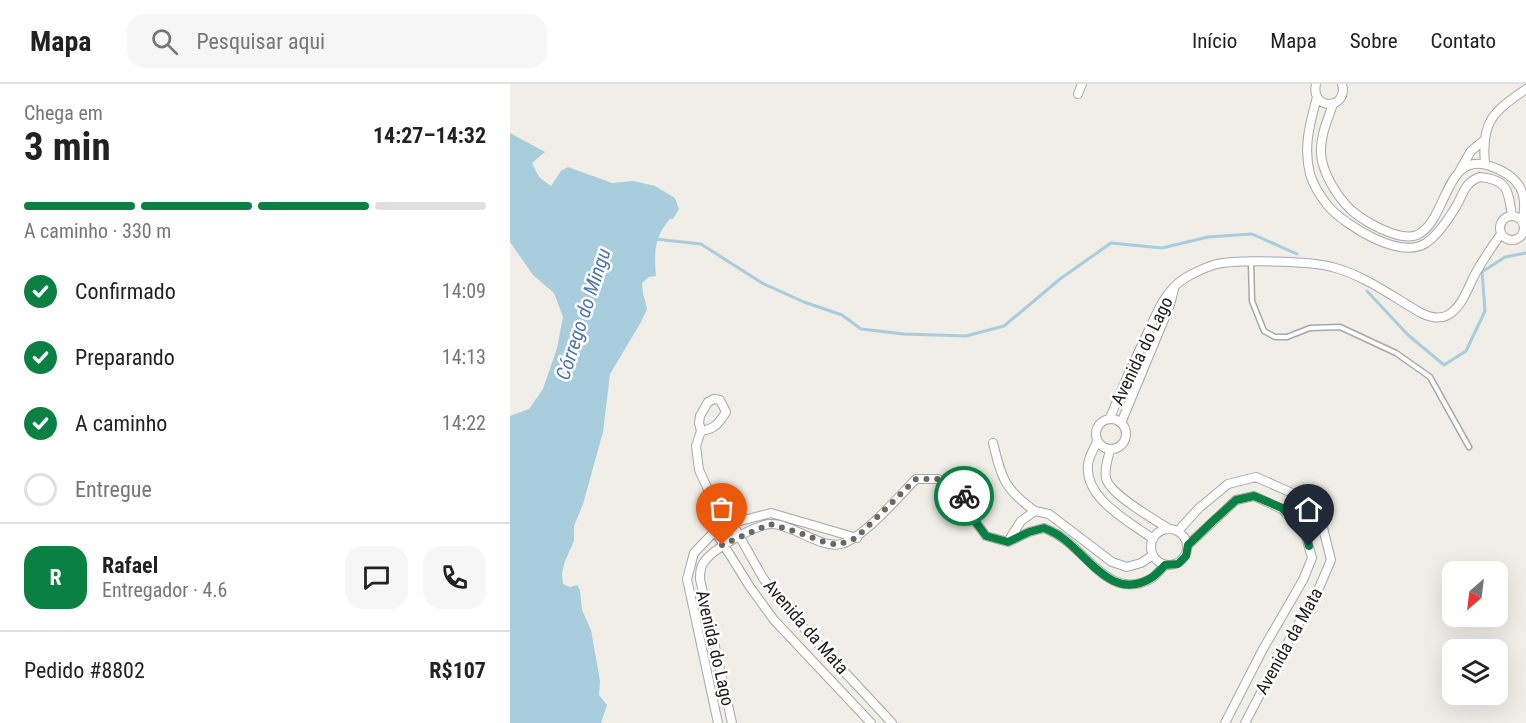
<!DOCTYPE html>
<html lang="pt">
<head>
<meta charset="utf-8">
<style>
  :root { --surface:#fff; --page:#f6f6f6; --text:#222; --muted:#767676; --line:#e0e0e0; --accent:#0b8043 }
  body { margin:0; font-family:"Roboto Condensed",sans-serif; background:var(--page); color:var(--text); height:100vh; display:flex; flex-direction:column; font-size:22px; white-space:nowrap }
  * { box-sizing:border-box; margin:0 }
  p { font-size:20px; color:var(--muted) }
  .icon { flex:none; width:33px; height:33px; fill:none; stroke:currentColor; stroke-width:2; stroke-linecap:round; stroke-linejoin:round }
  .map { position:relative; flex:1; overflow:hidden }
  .details { display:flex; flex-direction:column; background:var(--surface); width:510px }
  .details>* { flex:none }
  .needle { width:39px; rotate:208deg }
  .fabs { position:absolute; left:932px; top:477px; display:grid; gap:12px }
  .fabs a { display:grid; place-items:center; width:66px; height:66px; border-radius:12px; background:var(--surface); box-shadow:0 6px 24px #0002; font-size:30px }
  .pin { position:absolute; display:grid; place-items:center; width:51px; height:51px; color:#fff; margin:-62px -26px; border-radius:50% 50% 50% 0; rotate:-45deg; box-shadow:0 0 6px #0007 }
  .pin .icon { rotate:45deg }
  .courier { position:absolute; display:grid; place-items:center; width:60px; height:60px; margin:-30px; border:4px solid #0b8043; border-radius:50%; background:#fff; color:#222; box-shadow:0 2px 8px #0007 }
  .head em { font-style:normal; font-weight:700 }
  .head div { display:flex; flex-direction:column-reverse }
  .head { display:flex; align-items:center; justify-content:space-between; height:102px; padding:0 24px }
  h1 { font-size:39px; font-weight:700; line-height:45px }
  .bar { display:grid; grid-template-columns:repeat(4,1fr); gap:9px 6px; align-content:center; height:72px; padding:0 24px }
  .bar i { height:8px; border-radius:4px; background:var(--line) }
  .bar .selected { background:var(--accent) }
  .bar p { grid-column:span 4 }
  .line { display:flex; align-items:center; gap:15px; padding:0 24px; border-top:2px solid var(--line) }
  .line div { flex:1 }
  .round { display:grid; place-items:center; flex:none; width:63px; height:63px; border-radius:18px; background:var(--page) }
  ol { padding:0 24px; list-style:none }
  li { display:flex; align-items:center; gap:18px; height:66px }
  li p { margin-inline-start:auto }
  li .icon { padding:6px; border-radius:50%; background:var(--accent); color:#fff; stroke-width:4 }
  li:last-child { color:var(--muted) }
  li i { width:33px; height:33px; border:3px solid var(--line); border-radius:50% }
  header { display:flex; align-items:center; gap:36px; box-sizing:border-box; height:84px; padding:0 30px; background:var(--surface); border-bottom:2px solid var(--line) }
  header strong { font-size:28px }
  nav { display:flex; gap:33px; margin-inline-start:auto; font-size:21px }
  .search { width:420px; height:54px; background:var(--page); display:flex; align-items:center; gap:15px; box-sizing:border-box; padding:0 21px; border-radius:18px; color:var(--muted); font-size:22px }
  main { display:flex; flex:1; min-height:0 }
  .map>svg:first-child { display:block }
  .water { fill:#a8cddd }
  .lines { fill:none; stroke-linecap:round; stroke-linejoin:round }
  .stream { stroke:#a8cddd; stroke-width:3 }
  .service-casing { stroke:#a7a7a7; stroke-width:7 }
  .minor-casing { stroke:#a7a7a7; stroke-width:10 }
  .service { stroke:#fff; stroke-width:4 }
  .minor { stroke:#fff; stroke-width:8 }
  .done { stroke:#696866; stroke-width:6; stroke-dasharray:0 10.8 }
  .route { stroke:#0b8043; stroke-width:8 }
  .labels { text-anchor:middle; stroke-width:5; stroke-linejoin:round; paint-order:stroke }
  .street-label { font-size:18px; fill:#202020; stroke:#fff }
  .water-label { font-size:20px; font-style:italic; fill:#4d77af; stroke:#fff }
</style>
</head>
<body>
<header>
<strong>Mapa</strong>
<div class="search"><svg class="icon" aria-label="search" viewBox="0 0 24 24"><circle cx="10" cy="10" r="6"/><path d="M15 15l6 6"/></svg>Pesquisar aqui</div>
<nav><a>Início</a><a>Mapa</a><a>Sobre</a><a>Contato</a></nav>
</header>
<main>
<section class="details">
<div class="head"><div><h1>3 min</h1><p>Chega em</p></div><em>14:27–14:32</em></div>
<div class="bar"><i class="selected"></i><i class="selected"></i><i class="selected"></i><i></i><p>A caminho · 330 m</p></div>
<ol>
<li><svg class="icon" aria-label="check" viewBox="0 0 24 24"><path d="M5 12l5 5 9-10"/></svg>Confirmado<p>14:09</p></li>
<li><svg class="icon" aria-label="check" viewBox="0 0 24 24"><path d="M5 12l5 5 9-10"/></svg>Preparando<p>14:13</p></li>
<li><svg class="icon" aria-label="check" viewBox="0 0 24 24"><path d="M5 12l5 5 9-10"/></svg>A caminho<p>14:22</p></li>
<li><i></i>Entregue</li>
</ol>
<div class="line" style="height:108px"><b class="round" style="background:var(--accent);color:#fff">R</b><div><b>Rafael</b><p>Entregador · 4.6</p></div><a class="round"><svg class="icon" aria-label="chat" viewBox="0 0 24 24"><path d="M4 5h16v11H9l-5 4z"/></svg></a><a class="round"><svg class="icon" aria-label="phone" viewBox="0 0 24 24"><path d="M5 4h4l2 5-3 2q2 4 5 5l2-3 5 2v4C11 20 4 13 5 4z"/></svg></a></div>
<div class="line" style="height:78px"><div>Pedido #8802</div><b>R$107</b></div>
</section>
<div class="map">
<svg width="1016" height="639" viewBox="0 0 1016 639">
  <rect width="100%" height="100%" fill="#f0eee7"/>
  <path class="water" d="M 0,49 L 35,68 L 22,79 L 29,93 L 41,102 L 51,87 L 58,83 L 102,99 L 123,97 L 145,102 L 165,114 L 169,125 L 163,135 L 160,135 C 144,153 144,169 146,192 L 139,193 L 132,199 L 133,209 L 137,225 L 131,238 L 100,290 L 93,348 L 73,420 L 64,442 L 64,457 L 55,477 L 52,489 L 53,500 L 60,503 L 67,501 L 70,506 L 72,526 L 81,546 L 90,597 L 89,611 L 97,621 L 91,639 L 0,639 L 0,332 L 19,325 L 33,305 L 47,264 L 53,233 L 44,209 L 23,191 L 0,158 Z"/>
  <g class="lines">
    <path class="stream" d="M 145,155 L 191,160 L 252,199 L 294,218 L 332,231 L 351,245 L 394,250 L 456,252 L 494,242 L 550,195 L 601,159 L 652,164 L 698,153 L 742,150 L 787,170
      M 857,207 L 898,251 L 934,281 L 956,267 L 975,227 L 972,188 L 995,173 L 1016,169"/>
    <defs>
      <path id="service" d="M 741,178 L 742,217 L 754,247 L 765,253 L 777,253 L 800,244 L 830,243 L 886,269 L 920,293 L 959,363"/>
      <path id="minor" d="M 806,0 C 800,27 839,26 832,0
        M 568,10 L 572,0
        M 807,13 C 800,39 793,63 800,90 C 803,101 811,113 818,122 C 836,142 890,176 916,159 C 929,150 940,133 948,119 C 954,107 956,98 970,93 C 999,96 998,107 1002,132
        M 823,20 C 818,35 810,52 811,69 C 812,88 826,111 840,125 C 853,137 889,158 907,151 C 938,137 934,66 980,82 C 992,86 1003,92 1010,103 C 1016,115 1015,126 1012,138
        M 975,80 C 971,37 983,28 1016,5
        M 950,86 L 961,67 L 973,57
        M990 144a12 12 0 1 1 24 0a12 12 0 1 1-24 0Z
        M 600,334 C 612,304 625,275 639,246 C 646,231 652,215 664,203 C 672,194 691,185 703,181 C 724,175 801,177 822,183 C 854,191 883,213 911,229 C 919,233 929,236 938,231 C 954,222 959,199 968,185 C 975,173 983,161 991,150
        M586 350a15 15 0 1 1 30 0a15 15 0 1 1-30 0Z
        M 611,339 L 660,221 L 664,205
        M 191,347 C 205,345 209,339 216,328 L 210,316 L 204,315 L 198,318 L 190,332 L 189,339 L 191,347 L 186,362 L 189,386 L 202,414 L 222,439 L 253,494 L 277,526 L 382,639
        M 587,358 C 584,364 579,373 578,380 C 574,415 619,437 643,455
        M 483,359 C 492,395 494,405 525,427
        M 600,366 C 598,375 594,384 596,394 C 599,410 644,435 659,445
        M 202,415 L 205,447 L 240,503 L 264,536 L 361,639
        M641 463a18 18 0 1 1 36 0a18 18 0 1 1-36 0Z
        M 668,447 L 689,424 L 718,400 L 746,393 L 782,409 L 812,440 L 821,476 L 809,504 L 769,574 L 735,639
        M 499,456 L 511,437 L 525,427 L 539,430 L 602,478 L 617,483 L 631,479 L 643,471
        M 678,461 L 726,416 L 744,412 L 772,425 L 795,449 L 802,474 L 793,496 L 753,565 L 715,639
        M 208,639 L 177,495 L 184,469 L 205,447 L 222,439 L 261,429 L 347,454
        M 222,639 L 190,495 C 190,489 190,483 194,478 C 203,465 246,440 261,440 C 283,440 310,465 331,460 C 354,454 388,413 406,395 L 428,395 L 452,406 L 465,437 L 476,452 L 498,458 L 519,448 L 534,444 C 540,447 546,449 551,453 C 578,470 602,518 642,494 C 646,491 651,485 655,481"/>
    </defs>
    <use href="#service" class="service-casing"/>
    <use href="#minor" class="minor-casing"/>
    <use href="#service" class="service"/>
    <use href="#minor" class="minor"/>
  </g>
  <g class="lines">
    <path class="done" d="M 212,461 L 260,440 L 287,448 L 314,458 L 328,461 L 346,454 L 406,395 L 428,395 L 452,405 L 454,412"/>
    <path class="route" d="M 454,412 L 465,437 L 476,452 L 498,458 L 519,448 L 534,444 C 540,447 546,449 551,453 C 578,471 602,518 641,494 C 646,491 651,485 655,481 L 668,480 L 676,472 L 678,461 L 702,438 L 726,416 L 744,412 L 772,424 L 795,449 L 799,462"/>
  </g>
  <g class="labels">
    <g class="street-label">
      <text transform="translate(632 267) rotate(-64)" y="6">Avenida do Lago</text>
      <text transform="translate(296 543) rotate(49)" y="6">Avenida da Mata</text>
      <text transform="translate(779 557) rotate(-61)" y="6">Avenida da Mata</text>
      <text transform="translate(205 564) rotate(77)" y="6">Avenida do Lago</text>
    </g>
    <g class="water-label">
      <text transform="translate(73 230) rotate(-72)" y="7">Córrego do Mingu</text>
    </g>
  </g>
</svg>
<div class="fabs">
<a><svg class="needle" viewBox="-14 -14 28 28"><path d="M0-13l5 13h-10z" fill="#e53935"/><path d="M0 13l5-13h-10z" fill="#767676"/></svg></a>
<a><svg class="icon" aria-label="layers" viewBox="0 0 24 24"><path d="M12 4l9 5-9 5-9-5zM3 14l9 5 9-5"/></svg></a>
</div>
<div class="pin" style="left:212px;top:461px;background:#ea580c"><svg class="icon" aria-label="bag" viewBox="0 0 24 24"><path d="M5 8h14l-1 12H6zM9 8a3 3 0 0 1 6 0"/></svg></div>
<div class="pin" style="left:799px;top:462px;background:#1f2937"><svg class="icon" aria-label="home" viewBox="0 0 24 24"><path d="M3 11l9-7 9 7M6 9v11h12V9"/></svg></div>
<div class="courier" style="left:454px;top:412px"><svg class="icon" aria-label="bike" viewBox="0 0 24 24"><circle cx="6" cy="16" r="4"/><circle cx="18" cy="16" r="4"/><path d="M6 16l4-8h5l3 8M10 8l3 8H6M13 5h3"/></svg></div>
</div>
</main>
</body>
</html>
